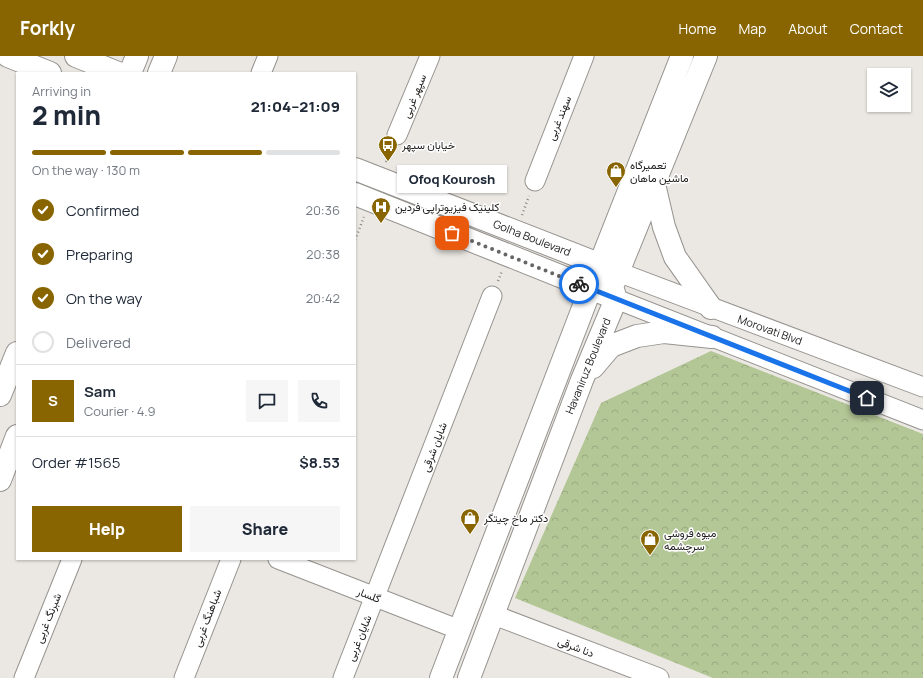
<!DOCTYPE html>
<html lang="en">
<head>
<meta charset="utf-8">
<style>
  :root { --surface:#fff; --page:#f6f6f7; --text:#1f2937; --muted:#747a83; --line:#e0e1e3; --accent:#886501 }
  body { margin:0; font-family:Manrope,Vazirmatn,sans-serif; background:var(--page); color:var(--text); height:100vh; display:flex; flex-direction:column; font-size:15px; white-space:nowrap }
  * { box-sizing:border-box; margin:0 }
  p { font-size:13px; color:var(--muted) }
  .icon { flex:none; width:22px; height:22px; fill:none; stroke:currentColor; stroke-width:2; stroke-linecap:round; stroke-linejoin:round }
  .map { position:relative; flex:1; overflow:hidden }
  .drawer { position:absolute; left:16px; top:16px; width:340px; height:488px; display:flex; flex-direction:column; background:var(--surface); border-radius:0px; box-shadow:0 1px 3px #0004 }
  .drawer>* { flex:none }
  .fabs { position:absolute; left:867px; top:12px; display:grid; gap:8px }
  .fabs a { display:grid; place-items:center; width:44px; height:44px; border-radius:0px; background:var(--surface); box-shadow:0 1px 3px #0004; font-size:20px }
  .pin { position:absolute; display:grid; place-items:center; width:34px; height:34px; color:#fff; margin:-17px; border-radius:8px; box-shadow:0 2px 6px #0006 }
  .courier { position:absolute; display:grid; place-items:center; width:40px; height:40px; margin:-20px; border:3px solid #1a73e8; border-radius:50%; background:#fff; color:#222; box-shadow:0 1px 5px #0007 }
  .bubble { position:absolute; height:28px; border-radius:0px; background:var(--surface); box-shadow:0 1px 3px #0004; font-size:13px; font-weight:800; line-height:28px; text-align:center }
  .head em { font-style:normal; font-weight:800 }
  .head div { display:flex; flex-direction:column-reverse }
  .head { display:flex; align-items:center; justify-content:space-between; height:68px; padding:0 16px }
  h1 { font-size:26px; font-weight:800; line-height:30px }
  .bar { display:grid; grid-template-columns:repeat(4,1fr); gap:6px 4px; align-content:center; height:48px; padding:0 16px }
  .bar i { height:5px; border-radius:3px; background:var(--line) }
  .bar .on { background:var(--accent) }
  .bar p { grid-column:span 4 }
  .line { display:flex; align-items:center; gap:10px; padding:0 16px; border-top:1px solid var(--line) }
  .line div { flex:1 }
  .round { display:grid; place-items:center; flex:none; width:42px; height:42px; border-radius:0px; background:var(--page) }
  ol { padding:0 16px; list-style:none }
  li { display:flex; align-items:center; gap:12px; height:44px }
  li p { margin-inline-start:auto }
  li .icon { padding:4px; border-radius:50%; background:var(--accent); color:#fff; stroke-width:4 }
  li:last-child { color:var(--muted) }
  li i { width:22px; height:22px; border:2px solid var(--line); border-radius:50% }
  .button { display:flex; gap:8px; margin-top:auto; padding:8px 16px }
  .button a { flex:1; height:46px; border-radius:0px; background:var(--accent); color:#fff; font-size:16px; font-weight:800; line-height:46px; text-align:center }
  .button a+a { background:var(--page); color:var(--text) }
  header { display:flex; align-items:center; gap:24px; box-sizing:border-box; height:56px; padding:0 20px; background:var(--accent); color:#fff }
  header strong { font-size:19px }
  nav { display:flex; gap:22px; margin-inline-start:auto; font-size:14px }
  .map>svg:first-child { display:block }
  .forest { fill:url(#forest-crowns) }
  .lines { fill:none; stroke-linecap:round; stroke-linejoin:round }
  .minor-casing { stroke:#96938f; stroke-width:21 }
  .major-casing { stroke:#96938f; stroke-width:24 }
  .path { stroke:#8a8885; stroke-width:2.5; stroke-dasharray:1 3; stroke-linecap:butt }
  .minor { stroke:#fff; stroke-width:19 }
  .major { stroke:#fff; stroke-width:22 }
  .done { stroke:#686664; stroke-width:4; stroke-dasharray:0 7.2 }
  .route { stroke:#1a73e8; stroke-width:5 }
  .labels { text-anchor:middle; stroke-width:3; stroke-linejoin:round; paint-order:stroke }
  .street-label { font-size:11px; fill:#22201f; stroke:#fff }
  .poi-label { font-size:11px; fill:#22201f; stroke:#fff; text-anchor:start }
</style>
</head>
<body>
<header>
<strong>Forkly</strong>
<nav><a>Home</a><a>Map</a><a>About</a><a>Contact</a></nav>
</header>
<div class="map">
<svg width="923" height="622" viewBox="0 0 923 622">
  <defs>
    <pattern id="forest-crowns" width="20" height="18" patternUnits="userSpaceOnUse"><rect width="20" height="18" fill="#b3c695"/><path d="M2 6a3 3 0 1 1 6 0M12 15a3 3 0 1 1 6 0" fill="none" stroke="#9aaa80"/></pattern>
  </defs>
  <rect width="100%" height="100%" fill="#ebe8e3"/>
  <path class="forest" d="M 711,295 L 923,378 L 923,622 L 713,622 L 515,542 L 601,347 Z"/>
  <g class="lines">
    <defs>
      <path id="minor" d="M 261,17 L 268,0
        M 397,79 L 430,0
        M 535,125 L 584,0
        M 618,216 L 923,331
        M 616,243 L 923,364
        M 278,503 L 460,574
        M 494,559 L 659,622
        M 24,622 L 72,503
        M 184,622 L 231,503
        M 343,622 L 492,240"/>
      <path id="major" d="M 8,0 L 50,17
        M 76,0 L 118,17
        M 130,17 L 137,0
        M 159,17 L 166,0
        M 355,113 L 614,214
        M 654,128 L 664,171 L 675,201 L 711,252
        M 355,138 L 605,238
        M 593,311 L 611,290 L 637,280 L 664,276 L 712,281
        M 0,339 L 17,297
        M 0,424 L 17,380
        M 441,622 L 600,208 L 682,0
        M 469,622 L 582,324 L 616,243 L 612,231 L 706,0"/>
    </defs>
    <use href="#minor" class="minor-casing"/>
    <use href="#major" class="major-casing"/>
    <path class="path" d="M 386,106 L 391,94
      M 522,159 L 529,140
      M 355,184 L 364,161
      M 498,225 L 502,215"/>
    <use href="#minor" class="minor"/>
    <use href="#major" class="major"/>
  </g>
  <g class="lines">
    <path class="done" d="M 452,177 L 579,228"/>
    <path class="route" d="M 579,228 L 867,342"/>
  </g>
  <defs>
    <symbol id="bus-pin" viewBox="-11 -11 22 30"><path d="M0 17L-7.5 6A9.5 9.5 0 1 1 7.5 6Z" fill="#886501" stroke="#fff"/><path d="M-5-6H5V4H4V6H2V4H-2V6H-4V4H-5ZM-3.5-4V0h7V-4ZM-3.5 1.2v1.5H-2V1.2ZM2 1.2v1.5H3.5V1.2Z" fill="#fff"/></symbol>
    <symbol id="shop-pin" viewBox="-11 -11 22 30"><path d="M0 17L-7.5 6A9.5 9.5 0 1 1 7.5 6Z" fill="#886501" stroke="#fff"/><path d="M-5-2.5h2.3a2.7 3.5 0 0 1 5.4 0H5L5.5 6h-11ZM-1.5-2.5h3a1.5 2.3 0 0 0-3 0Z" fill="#fff"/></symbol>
    <symbol id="hospital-pin" viewBox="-11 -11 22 30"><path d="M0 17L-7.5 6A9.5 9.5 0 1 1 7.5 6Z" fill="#886501" stroke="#fff"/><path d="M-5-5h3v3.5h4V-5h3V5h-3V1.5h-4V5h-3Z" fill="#fff"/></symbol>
  </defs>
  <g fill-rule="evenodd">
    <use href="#bus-pin" x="377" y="78" width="22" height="30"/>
    <use href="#shop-pin" x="605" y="104" width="22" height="30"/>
    <use href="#hospital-pin" x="370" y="140" width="22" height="30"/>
    <use href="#shop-pin" x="459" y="451" width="22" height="30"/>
    <use href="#shop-pin" x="639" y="472" width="22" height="30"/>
  </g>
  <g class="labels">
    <g class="street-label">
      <text transform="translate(414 40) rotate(-68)" y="4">سپهر غربی</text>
      <text transform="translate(559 62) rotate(-68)" y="4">سهند غربی</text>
      <text transform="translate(532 182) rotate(21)" y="4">Golha Boulevard</text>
      <text transform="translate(770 274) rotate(20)" y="4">Morovati Blvd</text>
      <text transform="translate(588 310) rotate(-68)" y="4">Havaniruz Boulevard</text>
      <text transform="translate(434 391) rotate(-69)" y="4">شایان شرقی</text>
      <text transform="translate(369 539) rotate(21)" y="4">گلسار</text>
      <text transform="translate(48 562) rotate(-68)" y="4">شبرنگ غربی</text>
      <text transform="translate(207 562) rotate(-69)" y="4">شباهنگ غربی</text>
      <text transform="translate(359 582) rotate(-68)" y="4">شایان غربی</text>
      <text transform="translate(576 591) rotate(21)" y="4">دنا شرقی</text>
    </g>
    <g class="poi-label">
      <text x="402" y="93">خیابان سپهر</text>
      <text x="630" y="113">تعمیرگاه<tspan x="630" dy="13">ماشین ماهان</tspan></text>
      <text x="395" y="155">کلینیک فیزیوتراپی فردین</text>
      <text x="484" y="466">دکتر ماخ چیتگر</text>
      <text x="664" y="481">میوه فروشی<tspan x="664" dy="13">سرچشمه</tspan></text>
    </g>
  </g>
</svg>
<div class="fabs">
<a><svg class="icon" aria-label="layers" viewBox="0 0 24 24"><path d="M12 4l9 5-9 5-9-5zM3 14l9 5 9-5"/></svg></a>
</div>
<div class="pin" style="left:452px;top:177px;background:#ea580c"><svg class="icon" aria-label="bag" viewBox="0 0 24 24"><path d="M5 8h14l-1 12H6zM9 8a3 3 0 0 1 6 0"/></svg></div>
<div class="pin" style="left:867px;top:342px;background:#1f2937"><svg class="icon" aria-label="home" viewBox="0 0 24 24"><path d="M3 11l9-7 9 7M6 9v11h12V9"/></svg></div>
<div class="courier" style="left:579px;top:228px"><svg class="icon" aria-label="bike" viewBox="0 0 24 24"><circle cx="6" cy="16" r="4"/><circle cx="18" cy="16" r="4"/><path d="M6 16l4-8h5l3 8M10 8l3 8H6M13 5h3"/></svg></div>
<div class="bubble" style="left:397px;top:109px;width:110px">Ofoq Kourosh</div>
<section class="drawer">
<div class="head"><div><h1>2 min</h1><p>Arriving in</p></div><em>21:04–21:09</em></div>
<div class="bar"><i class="on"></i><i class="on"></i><i class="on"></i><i></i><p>On the way · 130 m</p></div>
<ol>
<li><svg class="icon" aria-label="check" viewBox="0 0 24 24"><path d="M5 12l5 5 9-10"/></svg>Confirmed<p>20:36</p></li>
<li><svg class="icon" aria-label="check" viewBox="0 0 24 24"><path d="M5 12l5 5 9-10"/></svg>Preparing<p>20:38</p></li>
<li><svg class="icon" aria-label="check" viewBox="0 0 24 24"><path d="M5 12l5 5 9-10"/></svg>On the way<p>20:42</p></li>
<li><i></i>Delivered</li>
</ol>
<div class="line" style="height:72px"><b class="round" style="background:var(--accent);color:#fff">S</b><div><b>Sam</b><p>Courier · 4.9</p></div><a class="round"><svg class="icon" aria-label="chat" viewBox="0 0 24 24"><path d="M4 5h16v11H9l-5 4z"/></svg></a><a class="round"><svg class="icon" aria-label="phone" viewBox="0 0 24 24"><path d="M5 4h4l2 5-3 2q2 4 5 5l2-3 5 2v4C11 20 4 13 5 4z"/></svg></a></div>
<div class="line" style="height:52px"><div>Order #1565</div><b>$8.53</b></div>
<div class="button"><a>Help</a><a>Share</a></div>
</section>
</div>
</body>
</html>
